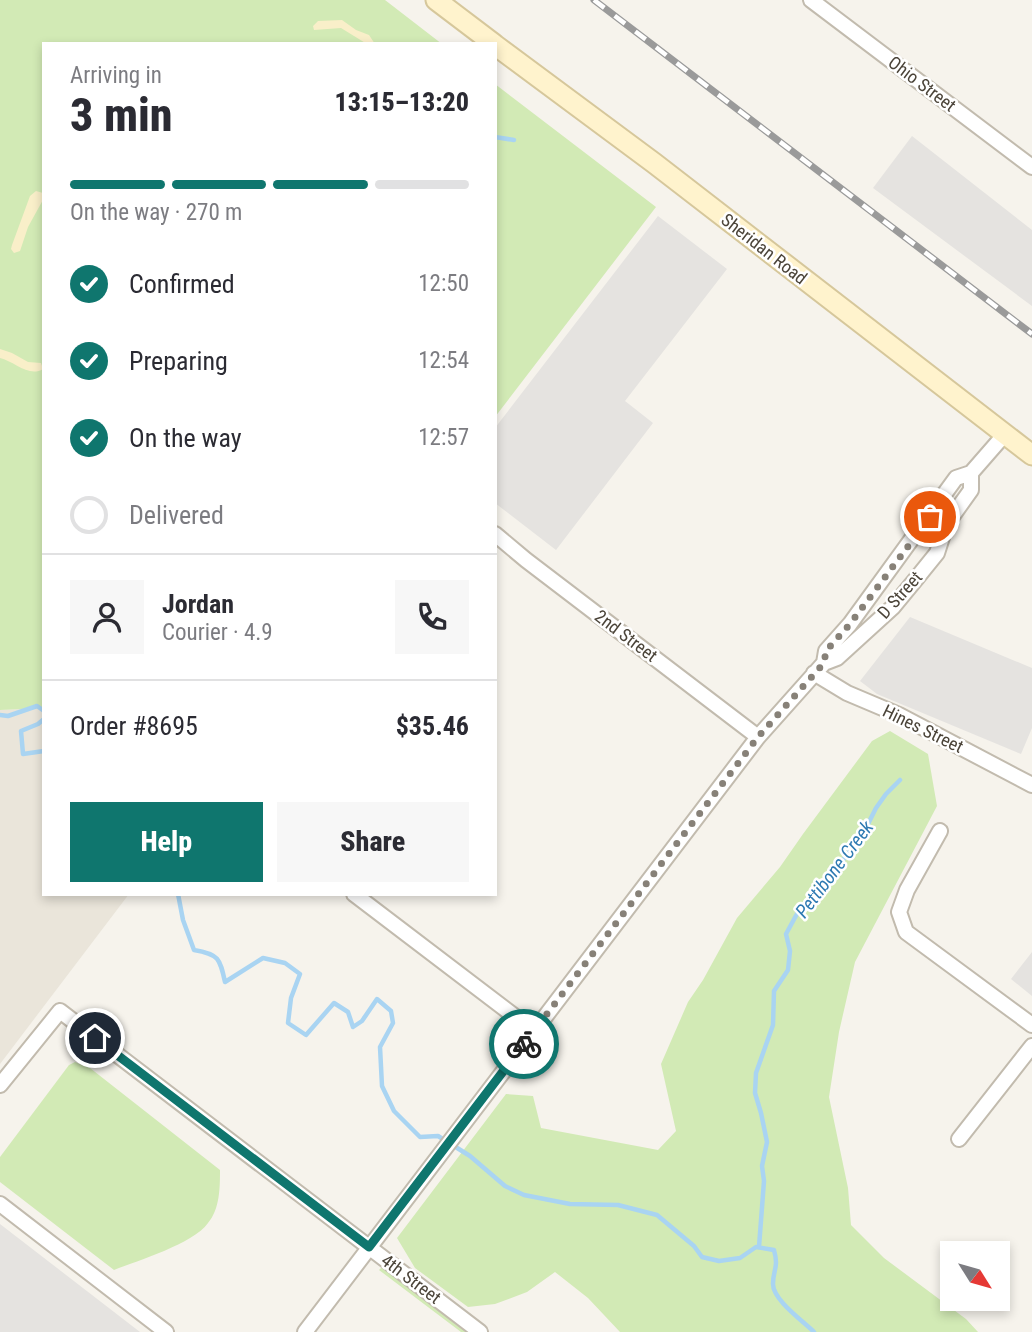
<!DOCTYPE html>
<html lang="en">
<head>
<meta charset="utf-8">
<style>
  :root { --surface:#fff; --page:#f7f7f7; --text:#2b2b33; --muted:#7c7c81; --line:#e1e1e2; --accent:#0f766e }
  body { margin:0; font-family:"Roboto Condensed",sans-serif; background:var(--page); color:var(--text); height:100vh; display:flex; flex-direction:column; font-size:26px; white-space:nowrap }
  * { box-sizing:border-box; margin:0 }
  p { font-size:23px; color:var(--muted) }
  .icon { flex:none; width:38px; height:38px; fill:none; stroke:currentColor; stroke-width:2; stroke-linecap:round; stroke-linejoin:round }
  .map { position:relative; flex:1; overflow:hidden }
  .drawer { position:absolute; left:42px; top:42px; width:455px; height:854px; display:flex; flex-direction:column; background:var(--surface); border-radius:0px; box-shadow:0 4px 10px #0003 }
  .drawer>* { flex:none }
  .needle { width:46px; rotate:127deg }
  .fabs { position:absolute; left:940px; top:1241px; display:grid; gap:14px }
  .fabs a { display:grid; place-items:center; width:70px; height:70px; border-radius:0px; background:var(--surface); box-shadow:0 4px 10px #0003; font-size:35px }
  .pin { position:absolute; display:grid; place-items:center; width:60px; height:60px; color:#fff; margin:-30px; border:4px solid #fff; border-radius:50%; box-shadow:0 2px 7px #0007 }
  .courier { position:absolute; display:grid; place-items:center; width:70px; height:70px; margin:-35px; border:5px solid #0f766e; border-radius:50%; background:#fff; color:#222; box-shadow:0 2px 9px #0007 }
  .overview em { font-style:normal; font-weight:800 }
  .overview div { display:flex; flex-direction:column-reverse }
  .overview { display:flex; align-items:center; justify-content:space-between; height:119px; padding:0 28px }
  h1 { font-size:46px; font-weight:800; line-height:52px }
  .bar { display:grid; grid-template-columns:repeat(4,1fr); gap:10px 7px; align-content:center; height:84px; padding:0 28px }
  .bar i { height:9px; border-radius:5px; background:var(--line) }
  .bar .active { background:var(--accent) }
  .bar p { grid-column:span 4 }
  .line { display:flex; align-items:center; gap:18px; padding:0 28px; border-top:2px solid var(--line) }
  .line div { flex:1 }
  .round { display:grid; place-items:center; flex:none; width:74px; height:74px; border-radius:0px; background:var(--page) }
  ol { padding:0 28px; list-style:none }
  li { display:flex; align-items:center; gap:21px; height:77px }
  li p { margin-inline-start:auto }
  li .icon { padding:7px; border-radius:50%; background:var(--accent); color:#fff; stroke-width:4 }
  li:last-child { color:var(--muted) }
  li i { width:38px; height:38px; border:4px solid var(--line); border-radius:50% }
  .button { display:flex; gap:14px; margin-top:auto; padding:14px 28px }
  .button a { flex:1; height:80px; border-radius:0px; background:var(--accent); color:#fff; font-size:28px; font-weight:800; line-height:80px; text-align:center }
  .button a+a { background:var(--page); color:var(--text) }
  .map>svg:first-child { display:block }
  .residential { fill:#eae5da }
  .green { fill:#d2eab5 }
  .sand { fill:#f9efc9 }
  .parking { fill:#e5e3e0 }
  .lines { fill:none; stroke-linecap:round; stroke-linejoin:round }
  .stream { stroke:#a9d4f2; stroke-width:4.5 }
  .street-casing { stroke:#c2bbae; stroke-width:18 }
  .secondary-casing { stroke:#d6c79b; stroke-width:23 }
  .street { stroke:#fff; stroke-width:14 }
  .secondary { stroke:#fff3cd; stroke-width:19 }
  .rail-casing { stroke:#9a9a9a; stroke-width:7 }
  .rail { stroke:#fff; stroke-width:4.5; stroke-dasharray:13; stroke-linecap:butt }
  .done { stroke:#878178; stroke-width:7; stroke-dasharray:0 12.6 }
  .route { stroke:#0f766e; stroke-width:9 }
  .labels { text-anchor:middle; stroke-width:5; stroke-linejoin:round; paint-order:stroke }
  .street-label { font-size:18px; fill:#4b4439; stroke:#fff }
  .water-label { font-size:19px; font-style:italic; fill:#2e7ab2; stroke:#fff }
</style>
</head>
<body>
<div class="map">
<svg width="1032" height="1332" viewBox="0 0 1032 1332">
  <rect width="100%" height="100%" fill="#f6f3ec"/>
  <path class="residential" d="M 44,708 L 44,894 L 129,894 L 0,1064 L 0,710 Z"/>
  <path class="green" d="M 0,0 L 385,0 L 442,44 L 44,44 L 44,708 L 0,710 Z
    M 495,84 L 656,207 L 495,417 Z
    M 890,731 L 928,754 L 937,806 L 855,962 L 839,1032 L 829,1097 L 848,1188 L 851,1225 L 884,1258 L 966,1319 L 978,1332 L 620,1332 L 588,1298 L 555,1272 L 527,1292 L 495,1304 L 468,1307 L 415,1268 L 397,1238 L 506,1094 L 533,1096 L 541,1128 L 658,1150 L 676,1131 L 661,1064 L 688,1002 L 703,980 L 737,918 L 780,867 L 803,834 L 872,741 Z
    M 75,1062 L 90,1068 L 220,1170 C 220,1187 220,1209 208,1223 C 193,1244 139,1260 114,1270 L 0,1182 L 0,1157 L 69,1065 Z
    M 382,1267 L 384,1268 L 471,1332 L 461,1332 L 379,1270 Z"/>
  <path class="sand" d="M 342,20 L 356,30 L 369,35 L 375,44 L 367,44 L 341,28 L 314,30 L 313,26 L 318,21 Z
    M 36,191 L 43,193 L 44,198 L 28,227 L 20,251 L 14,253 L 11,249 L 12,245 L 30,196 Z
    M 0,349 L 12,353 L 28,362 L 41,363 L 43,369 C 29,378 14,361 0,358 Z"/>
  <path class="parking" d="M 912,136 L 1032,230 L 1032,306 L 873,188 Z
    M 658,216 L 727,269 L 625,401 L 653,423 L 556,550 L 495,503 L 495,428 Z
    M 910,617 L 1032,668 L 1032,728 L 1021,754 L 877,694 L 860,681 Z
    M 1032,952 L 1032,996 L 1011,979 Z
    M 0,1224 L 140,1332 L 0,1332 Z"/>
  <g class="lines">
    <path class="stream" d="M 495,137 L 514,140
      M 0,715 L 8,716 L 37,706 L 44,711
      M 44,719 L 38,724 L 21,731 L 23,754 L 44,751
      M 178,894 L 183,920 L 194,950 C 219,954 220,959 225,982 L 263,958 L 285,963 L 300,974 L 291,998 L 288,1023 L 306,1035 L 334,1003 L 348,1012 L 353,1027 L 362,1021 L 377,999 L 391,1011 L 393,1023 L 380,1047 L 382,1086 L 394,1111 L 420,1137 L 438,1136 L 470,1156 L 505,1186 L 524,1195 L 570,1204 L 618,1205 L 657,1215 L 694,1246 L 702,1257 L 719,1261 L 740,1258 L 756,1247 L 774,1250 C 779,1268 773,1269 773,1284 C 773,1300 803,1321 814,1332
      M 759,1247 L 764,1181 L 762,1166 L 767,1142 L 761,1113 L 755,1093 L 756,1073 L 773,1025 L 774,991 L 788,970 L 790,951 L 786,934 L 798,912 L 811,902 L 833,874 L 866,828 L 876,808 L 886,794 L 900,780"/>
    <defs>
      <path id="street" d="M 811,0 L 1032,167
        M 495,534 L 526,560 L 758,737
        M 824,663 L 826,651 L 850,624 L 956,478 L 971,473 L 1005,434
        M 814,673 L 847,693 L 899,715 L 1032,785
        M 940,831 L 907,890 L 899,912 L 906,932 L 1032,1025
        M 354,894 L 534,1031
        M 0,1085 L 60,1011 L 480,1332
        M 959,1139 L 1032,1046
        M 0,1204 L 166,1332
        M 305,1332 L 758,737 L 824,663 L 837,658 L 893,607 L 916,579 L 937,553 L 946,525 L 971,490 L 971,473"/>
      <path id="secondary" d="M 436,0 L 494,44
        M 495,45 L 654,163 L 1032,455"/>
    </defs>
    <use href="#street" class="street-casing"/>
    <use href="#secondary" class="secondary-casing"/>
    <use href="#street" class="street"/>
    <use href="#secondary" class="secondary"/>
    <defs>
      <path id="rail" d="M 594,0 L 1032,334"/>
    </defs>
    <use href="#rail" class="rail-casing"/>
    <use href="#rail" class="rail"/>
  </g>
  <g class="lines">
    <path class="done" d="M 524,1044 L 758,737 L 824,663 L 826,651 L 850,624 L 930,517"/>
    <path class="route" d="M 95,1038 L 369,1247 L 524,1044"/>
  </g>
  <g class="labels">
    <g class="street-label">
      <text transform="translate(922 84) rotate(37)" y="6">Ohio Street</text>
      <text transform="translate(764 249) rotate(38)" y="6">Sheridan Road</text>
      <text transform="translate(900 595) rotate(-48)" y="6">D Street</text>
      <text transform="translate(626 636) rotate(37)" y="6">2nd Street</text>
      <text transform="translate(923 729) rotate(26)" y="6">Hines Street</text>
      <text transform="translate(411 1279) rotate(37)" y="6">4th Street</text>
    </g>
    <g class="water-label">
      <text transform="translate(834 869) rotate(-53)" y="7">Pettibone Creek</text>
    </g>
  </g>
</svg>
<div class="fabs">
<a><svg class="needle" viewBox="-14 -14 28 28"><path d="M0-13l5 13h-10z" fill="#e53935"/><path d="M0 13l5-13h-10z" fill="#7c7c81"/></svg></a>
</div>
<div class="pin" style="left:930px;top:517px;background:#ea580c"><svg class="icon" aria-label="bag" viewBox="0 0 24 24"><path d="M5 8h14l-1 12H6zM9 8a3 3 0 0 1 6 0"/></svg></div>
<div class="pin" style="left:95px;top:1038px;background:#1f2937"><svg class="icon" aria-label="home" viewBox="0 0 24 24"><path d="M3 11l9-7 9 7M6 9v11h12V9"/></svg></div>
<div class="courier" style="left:524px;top:1044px"><svg class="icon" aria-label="bike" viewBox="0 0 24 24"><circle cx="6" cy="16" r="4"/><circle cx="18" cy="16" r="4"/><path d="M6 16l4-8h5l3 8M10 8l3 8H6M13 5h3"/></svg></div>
<section class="drawer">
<div class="overview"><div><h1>3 min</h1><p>Arriving in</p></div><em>13:15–13:20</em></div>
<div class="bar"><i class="active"></i><i class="active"></i><i class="active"></i><i></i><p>On the way · 270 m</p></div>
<ol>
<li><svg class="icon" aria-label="check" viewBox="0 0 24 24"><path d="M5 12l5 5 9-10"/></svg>Confirmed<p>12:50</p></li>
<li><svg class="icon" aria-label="check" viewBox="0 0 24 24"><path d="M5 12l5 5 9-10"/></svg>Preparing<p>12:54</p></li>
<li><svg class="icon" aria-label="check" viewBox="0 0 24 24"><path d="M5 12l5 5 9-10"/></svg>On the way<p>12:57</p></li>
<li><i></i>Delivered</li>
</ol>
<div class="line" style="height:126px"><a class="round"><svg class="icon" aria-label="person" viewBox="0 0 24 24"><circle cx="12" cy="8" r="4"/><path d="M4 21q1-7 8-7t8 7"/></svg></a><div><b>Jordan</b><p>Courier · 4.9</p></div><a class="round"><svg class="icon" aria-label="phone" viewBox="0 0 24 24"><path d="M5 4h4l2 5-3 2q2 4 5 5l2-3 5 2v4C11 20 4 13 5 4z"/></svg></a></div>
<div class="line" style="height:91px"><div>Order #8695</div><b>$35.46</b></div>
<div class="button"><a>Help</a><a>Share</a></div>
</section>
</div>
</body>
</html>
